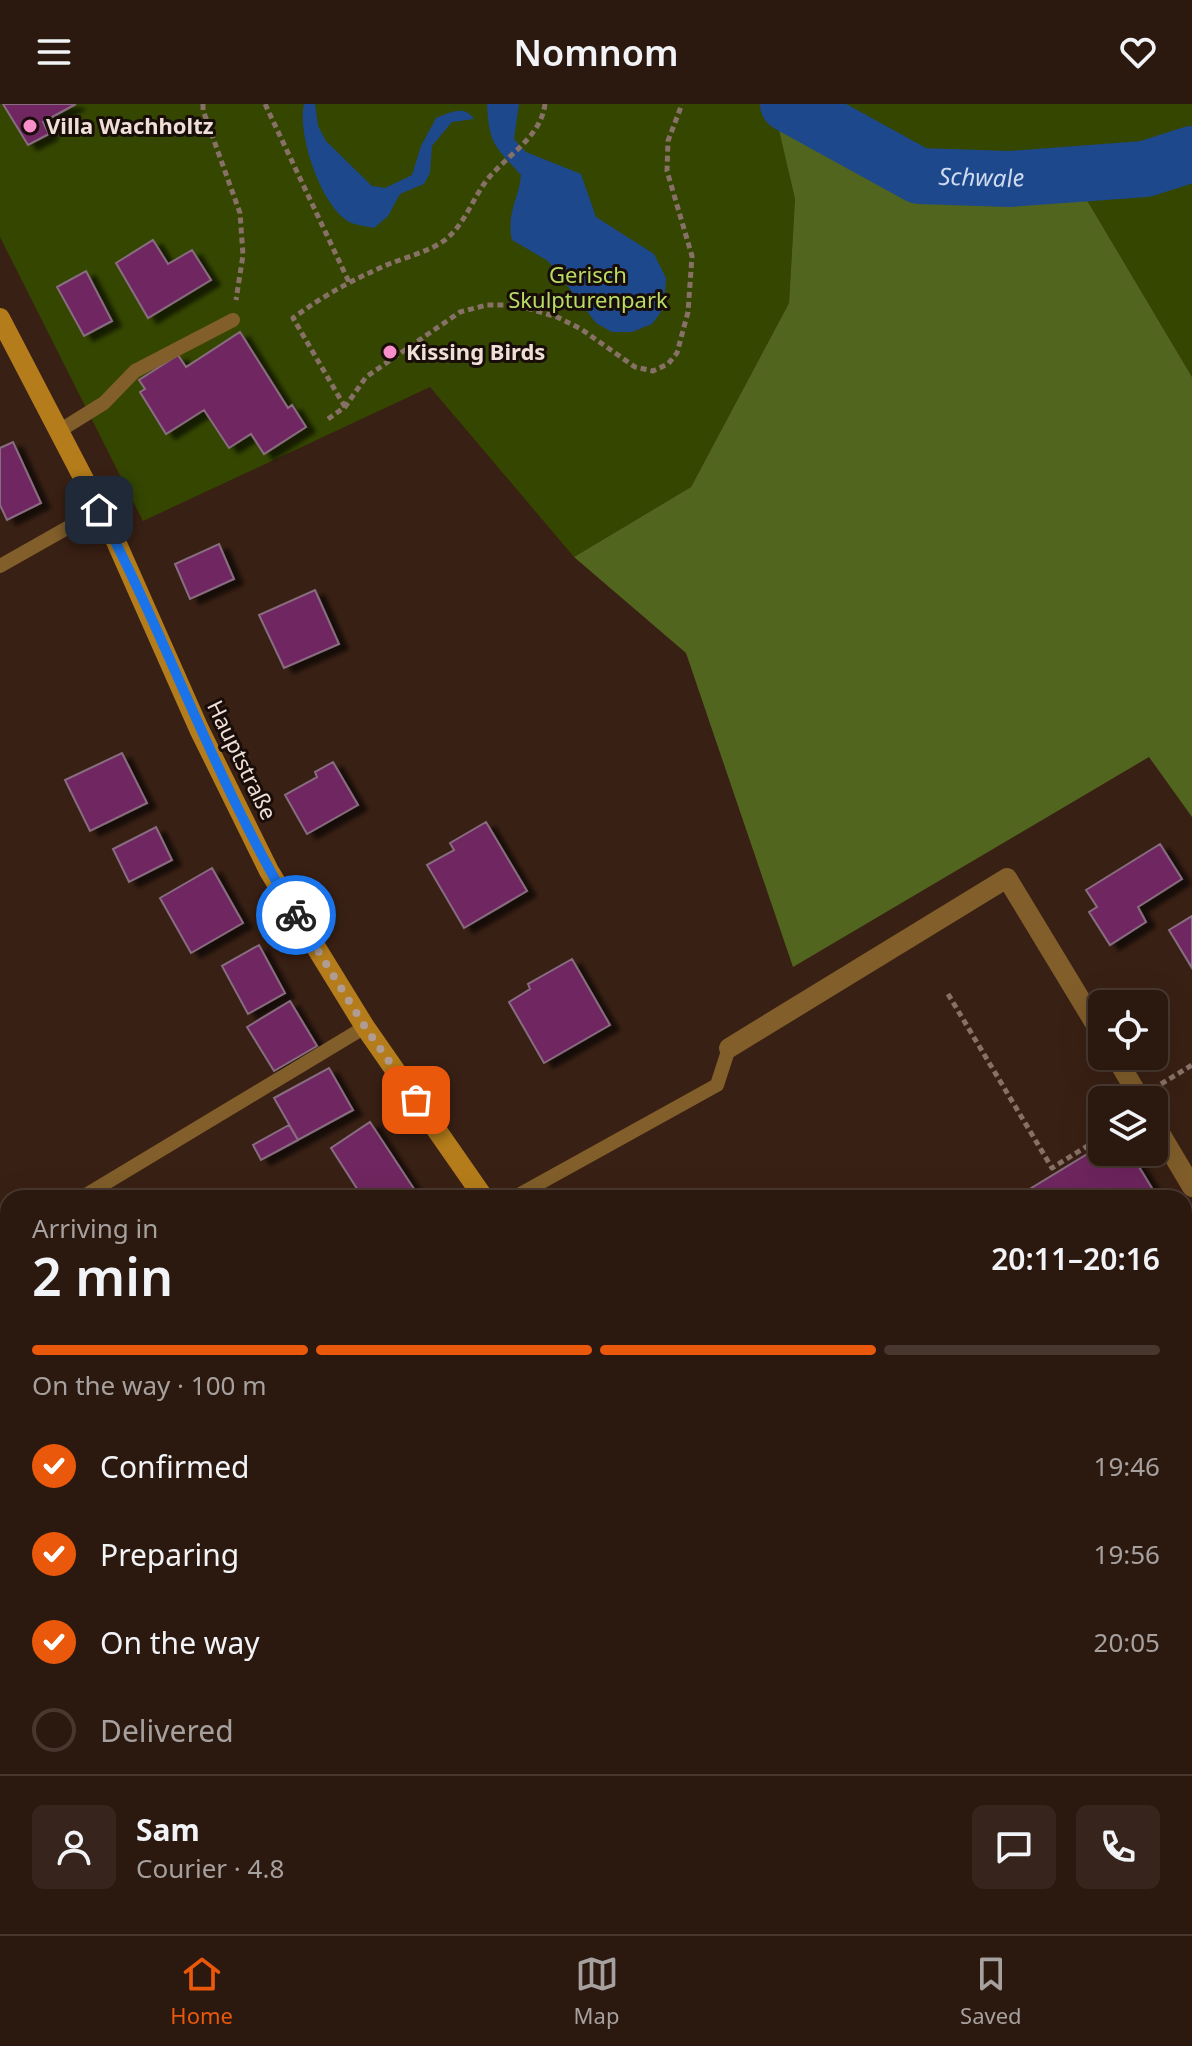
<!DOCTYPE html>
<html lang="en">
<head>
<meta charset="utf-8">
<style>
  :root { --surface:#2b180f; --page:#37251d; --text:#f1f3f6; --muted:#a6a09e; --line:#47372f; --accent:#ea580c }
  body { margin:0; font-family:"Noto Sans",sans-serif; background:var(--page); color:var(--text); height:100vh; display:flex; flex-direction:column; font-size:30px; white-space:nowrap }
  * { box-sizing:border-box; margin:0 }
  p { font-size:26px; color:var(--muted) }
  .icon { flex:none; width:44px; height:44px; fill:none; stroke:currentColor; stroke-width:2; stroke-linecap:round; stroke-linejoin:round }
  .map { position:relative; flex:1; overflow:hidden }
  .drawer { position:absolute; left:0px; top:1086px; width:1192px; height:744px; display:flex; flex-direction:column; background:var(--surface); border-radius:24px 24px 0 0; box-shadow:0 8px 32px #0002,0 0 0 2px var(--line) }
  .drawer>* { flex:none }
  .controls { position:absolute; left:1088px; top:886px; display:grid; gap:16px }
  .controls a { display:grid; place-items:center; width:80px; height:80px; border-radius:12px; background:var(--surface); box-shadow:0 8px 32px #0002,0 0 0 2px var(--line); font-size:40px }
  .pin { position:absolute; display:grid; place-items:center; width:68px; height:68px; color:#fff; margin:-34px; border-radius:16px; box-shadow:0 4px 12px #0006 }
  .courier { position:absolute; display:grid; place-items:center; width:80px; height:80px; margin:-40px; border:6px solid #1a73e8; border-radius:50%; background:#fff; color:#222; box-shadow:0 2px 10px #0007 }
  .head em { font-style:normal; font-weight:600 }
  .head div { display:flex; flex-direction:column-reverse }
  .head { display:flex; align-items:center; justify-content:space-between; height:136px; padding:0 32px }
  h1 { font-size:52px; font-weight:600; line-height:60px }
  .bar { display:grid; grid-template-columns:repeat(4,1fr); gap:12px 8px; align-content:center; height:96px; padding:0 32px }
  .bar i { height:10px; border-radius:6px; background:var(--line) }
  .bar .on { background:var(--accent) }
  .bar p { grid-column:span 4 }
  .line { display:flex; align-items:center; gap:20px; padding:0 32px; border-top:2px solid var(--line) }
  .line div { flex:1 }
  .round { display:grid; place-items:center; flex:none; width:84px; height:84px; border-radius:12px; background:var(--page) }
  ol { padding:0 32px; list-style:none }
  li { display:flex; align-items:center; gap:24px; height:88px }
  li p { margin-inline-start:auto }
  li .icon { padding:8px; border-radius:50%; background:var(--accent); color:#fff; stroke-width:4 }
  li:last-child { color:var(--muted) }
  li i { width:44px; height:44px; border:4px solid var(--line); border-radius:50% }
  header { display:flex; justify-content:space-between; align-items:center; height:104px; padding:0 32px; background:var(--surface); font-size:36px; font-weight:600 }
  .tab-bar { display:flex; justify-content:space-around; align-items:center; height:112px; border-top:2px solid var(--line); background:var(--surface); font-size:22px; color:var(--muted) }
  .tab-bar a { display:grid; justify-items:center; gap:4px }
  .tab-bar .on { color:var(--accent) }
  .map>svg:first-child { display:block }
  .green { fill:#354600 }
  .forest { fill:#51651e }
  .water { fill:#1d488c }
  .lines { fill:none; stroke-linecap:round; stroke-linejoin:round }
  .river { stroke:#1d488c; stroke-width:56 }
  .building { fill:#6f2860; stroke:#886d80; stroke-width:2; filter:url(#shadow) }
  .path { stroke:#877167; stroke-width:5; stroke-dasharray:6 4; stroke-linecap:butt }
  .lane { stroke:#815e2a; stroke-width:14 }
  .street { stroke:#815e2a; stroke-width:20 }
  .secondary { stroke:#b47c1a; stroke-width:20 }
  .done { stroke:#b09c93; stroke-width:8; stroke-dasharray:0 14.4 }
  .route { stroke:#1a73e8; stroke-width:10 }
  .poi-dot { fill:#f98fca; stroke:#180d08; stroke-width:3 }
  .labels { text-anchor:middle; stroke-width:6; stroke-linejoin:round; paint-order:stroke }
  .poi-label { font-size:22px; font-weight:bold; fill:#f0dfd7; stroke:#180d08; text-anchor:start }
  .park-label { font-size:22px; fill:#b8dc64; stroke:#180d08 }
  .street-label { font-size:22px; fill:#f0dfd7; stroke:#180d08 }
  .water-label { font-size:24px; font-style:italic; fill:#cedbef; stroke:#180d08 }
</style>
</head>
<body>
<header><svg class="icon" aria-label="menu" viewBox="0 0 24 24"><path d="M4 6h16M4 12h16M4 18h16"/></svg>Nomnom<svg class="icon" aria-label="heart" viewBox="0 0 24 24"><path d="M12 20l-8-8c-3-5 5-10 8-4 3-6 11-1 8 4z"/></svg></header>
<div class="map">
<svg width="1192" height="1830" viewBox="0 0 1192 1830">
  <defs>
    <filter id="shadow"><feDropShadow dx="9" dy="5" stdDeviation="2" flood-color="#0009"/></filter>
  </defs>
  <rect width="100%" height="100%" fill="#392014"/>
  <path class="green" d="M 0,0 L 1192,0 L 1192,273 L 1075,76 L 915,77 L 775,5 L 795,95 L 789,199 L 691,383 L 574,453 L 430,283 L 143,417 L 0,133 Z"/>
  <path class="forest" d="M 774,4 L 915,77 L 1075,76 L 1192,273 L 1192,713 L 1149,653 L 793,863 L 686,549 L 574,453 L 691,383 L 789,199 L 795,95 Z"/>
  <path class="water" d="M 304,0 L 315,0 L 318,22 L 326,37 L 372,82 L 385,84 L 412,71 L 421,42 L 436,14 C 449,9 464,0 474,15 L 452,18 L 432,42 L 430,69 L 424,80 L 400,90 L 388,112 L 374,124 C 366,122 356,121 349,118 C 321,102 297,31 304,0 Z
    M 487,0 L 519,0 L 514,35 L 526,48 L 581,70 L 596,113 L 654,150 L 666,174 L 664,204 L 652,220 L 632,228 L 612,228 L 596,219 L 548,157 L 512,136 C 506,108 519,96 521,71 C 495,42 489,41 487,0 Z"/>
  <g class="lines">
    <path class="river" id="s1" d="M 788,0 L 919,72 L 1009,75 L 1145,65 L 1192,50"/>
  </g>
  <path class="building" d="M 3,0 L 76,0 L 43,18 L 49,30 L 28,41 Z
    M 153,136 L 168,160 L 192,146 L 211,176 L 148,214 L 116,159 Z
    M 86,167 L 112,217 L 84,232 L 57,183 Z
    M 240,228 L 288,304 L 292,301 L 306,323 L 264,350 L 251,330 L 229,344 L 204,306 L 166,330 L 140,288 L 145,285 L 139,276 L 178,251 L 186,263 Z
    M 13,338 L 41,399 L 7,416 L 0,401 L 0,344 Z
    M 219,440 L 234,475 L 190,495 L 175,460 Z
    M 315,486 L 339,540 L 284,564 L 259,511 Z
    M 122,649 L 147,699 L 90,727 L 65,676 Z
    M 333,658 L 358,701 L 307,730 L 285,691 L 317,673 L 315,668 Z
    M 486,718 L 527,787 L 464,824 L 427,761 L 454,746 L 450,739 Z
    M 156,723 L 172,756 L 129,778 L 113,745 Z
    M 1160,740 L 1182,775 L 1138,803 L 1146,818 L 1110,841 L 1089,808 L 1097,803 L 1086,786 Z
    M 212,764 L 243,819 L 191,849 L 160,794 Z
    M 1192,812 L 1192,864 L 1169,826 Z
    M 259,841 L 285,889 L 248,910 L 222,862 Z
    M 572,855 L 610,921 L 544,959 L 509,898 L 530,885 L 528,880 Z
    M 290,897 L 317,942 L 274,967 L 247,923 Z
    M 329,964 L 353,1006 L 298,1036 L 274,994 Z
    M 370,1018 L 420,1094 L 363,1094 L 331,1044 Z
    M 289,1021 L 298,1036 L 261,1056 L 253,1041 Z
    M 1102,1041 L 1102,1048 L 1130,1048 L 1158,1094 L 1015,1094 Z
    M 1184,1137 L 1192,1151 L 1192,1246 L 1184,1251 Z
    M 6,1449 L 8,1454 L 8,1482 L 0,1487 L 0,1453 Z
    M 1,1601 L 8,1613 L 8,1687 L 0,1673 Z
    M 1192,1671 L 1192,1728 L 1184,1718 L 1184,1678 Z
    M 1192,1814 L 1192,1830 L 1174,1830 L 1184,1822 Z
    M 474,1822 L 514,1822 L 499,1830 L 479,1830 Z
    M 881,1822 L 918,1822 L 909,1830 L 889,1830 Z
    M 945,1822 L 958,1822 L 965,1830 L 936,1830 Z"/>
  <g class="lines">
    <path class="path" d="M 203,0 L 203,6 L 240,109 L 243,151 L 236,196
      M 265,0 L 349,178
      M 345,303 L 293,214 C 324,191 354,175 389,160 C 407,153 430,147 445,136 C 468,118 474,87 495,67 C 515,46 541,30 545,0
      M 328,315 L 345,303 L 366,273 L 460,208 L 487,201 L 516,201 L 557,213 L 581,225 L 635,263 L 653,267 L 668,260 L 677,249 L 688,208 L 692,152 L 667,67 L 668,37 L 682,0
      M 948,890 L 1052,1064 L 1102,1033
      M 1161,980 L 1192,961"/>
    <path class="lane" d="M 59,327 L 104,299 L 135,267 L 233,216
      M 0,462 L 99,406
      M 81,1094 L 365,923
      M 513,1094 L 717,981 L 729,944
      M 0,1143 L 8,1138"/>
    <path class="street" d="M 729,944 L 1007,774 L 1102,931
      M 1115,952 L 1141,996
      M 1154,1019 L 1192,1083
      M 0,1531 L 8,1526
      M 1184,1789 L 1192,1781
      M 1139,1830 L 1148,1822"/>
    <path class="secondary" d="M 0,214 L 114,433 L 199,625 L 269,767 L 365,923 L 484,1094
      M 1055,1822 L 1064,1830"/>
  </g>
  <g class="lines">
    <path class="done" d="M 296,811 L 365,923 L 416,996"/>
    <path class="route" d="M 99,406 C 169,539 217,682 296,811"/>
  </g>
  <g class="poi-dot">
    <circle cx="30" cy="22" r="8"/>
    <circle cx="390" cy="248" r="8"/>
  </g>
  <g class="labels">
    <g class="poi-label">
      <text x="46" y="30">Villa Wachholtz</text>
      <text x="406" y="256">Kissing Birds</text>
    </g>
    <g class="park-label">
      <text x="588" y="179">Gerisch<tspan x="588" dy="25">Skulpturenpark</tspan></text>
    </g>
    <g class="street-label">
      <text transform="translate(242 656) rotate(64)" y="8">Hauptstraße</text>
    </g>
    <g class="water-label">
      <text dy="8" stroke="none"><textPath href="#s1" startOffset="212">Schwale</textPath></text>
    </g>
  </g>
</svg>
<div class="controls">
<a><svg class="icon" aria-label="locate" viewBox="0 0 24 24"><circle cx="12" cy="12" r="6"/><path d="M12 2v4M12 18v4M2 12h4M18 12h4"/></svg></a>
<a><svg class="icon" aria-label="layers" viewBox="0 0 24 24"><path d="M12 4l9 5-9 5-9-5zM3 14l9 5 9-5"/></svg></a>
</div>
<div class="pin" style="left:416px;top:996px;background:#ea580c"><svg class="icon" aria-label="bag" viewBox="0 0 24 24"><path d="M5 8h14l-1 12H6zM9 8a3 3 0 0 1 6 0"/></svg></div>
<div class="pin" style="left:99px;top:406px;background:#1f2937"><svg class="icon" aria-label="home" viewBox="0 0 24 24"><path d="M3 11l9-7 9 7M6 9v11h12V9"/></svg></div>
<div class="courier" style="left:296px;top:811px"><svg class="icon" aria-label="bike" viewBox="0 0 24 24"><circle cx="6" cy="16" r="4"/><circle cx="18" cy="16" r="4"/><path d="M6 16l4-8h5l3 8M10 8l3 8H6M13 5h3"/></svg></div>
<section class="drawer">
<div class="head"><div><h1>2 min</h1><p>Arriving in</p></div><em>20:11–20:16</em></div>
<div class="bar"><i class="on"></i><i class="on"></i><i class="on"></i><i></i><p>On the way · 100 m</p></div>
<ol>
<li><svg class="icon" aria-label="check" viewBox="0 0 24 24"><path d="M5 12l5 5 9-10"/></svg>Confirmed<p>19:46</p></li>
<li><svg class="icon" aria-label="check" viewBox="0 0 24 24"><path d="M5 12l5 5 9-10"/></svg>Preparing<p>19:56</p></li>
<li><svg class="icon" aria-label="check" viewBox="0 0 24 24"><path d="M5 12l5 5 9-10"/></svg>On the way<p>20:05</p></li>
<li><i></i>Delivered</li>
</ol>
<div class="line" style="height:144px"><a class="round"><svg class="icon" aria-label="person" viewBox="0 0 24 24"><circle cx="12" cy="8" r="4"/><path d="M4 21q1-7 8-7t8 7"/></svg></a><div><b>Sam</b><p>Courier · 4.8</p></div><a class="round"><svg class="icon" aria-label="chat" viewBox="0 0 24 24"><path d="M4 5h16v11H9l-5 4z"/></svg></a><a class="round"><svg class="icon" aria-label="phone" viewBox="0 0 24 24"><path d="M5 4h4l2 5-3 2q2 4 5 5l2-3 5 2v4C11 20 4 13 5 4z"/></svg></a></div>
</section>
</div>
<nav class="tab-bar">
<a class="on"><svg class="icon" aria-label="home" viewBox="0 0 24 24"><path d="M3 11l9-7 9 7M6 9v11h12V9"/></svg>Home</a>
<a><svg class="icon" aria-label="map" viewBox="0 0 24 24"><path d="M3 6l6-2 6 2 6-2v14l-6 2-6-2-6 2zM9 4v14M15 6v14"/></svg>Map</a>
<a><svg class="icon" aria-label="saved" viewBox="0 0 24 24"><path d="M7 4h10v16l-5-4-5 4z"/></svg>Saved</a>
</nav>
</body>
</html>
